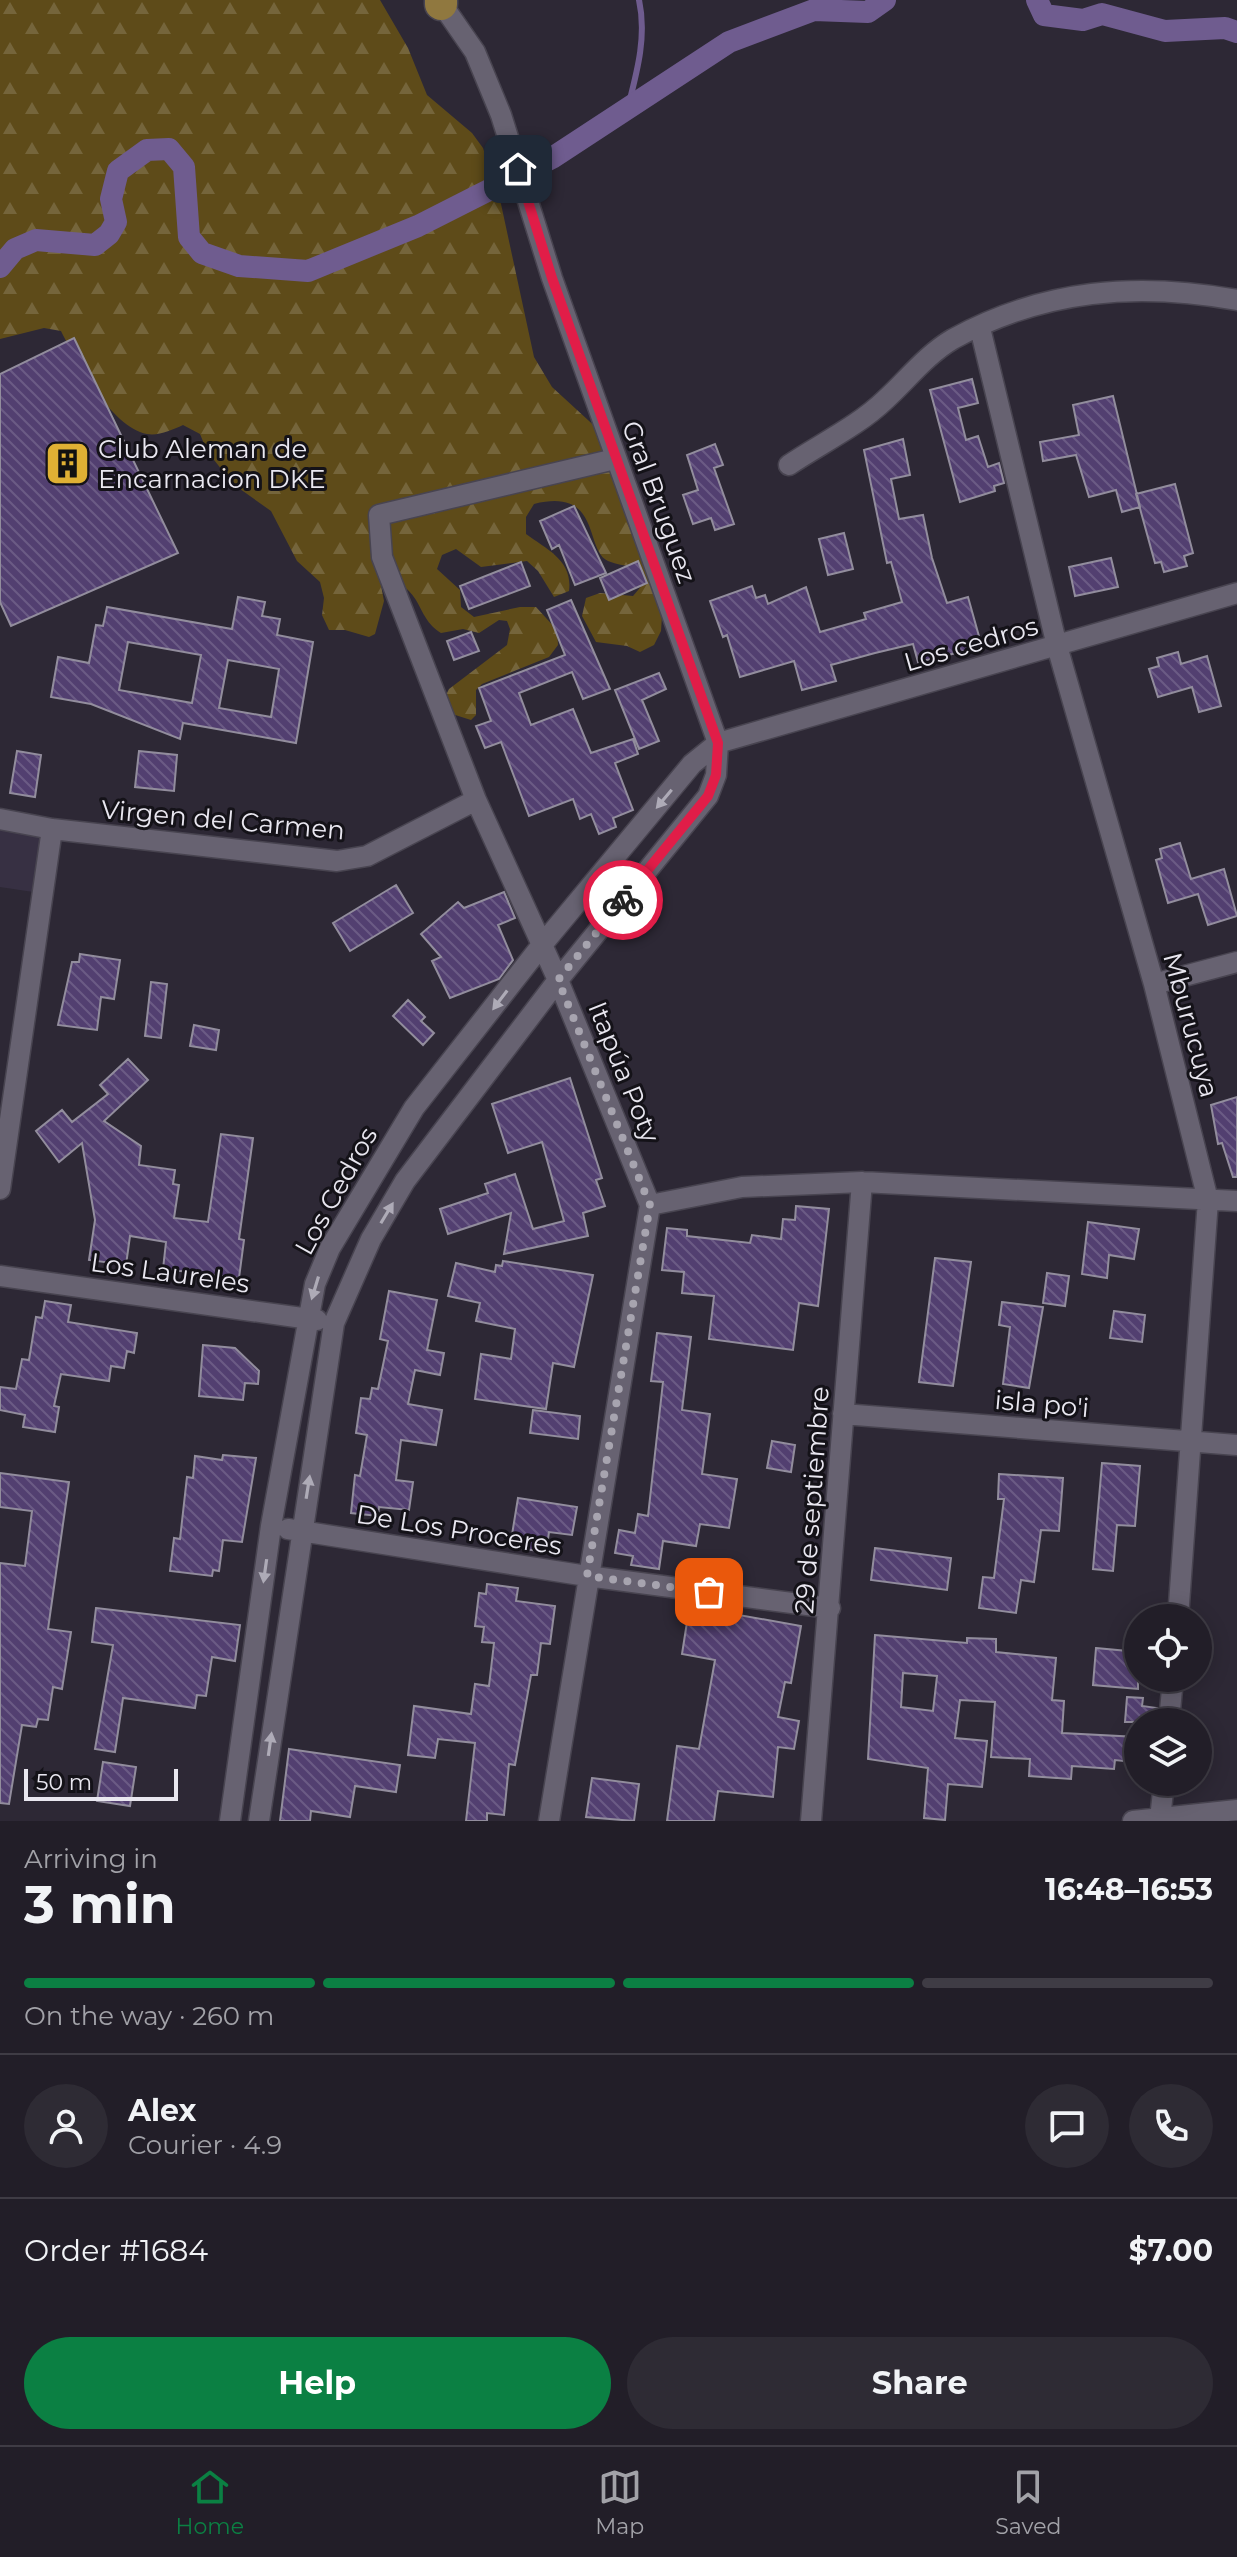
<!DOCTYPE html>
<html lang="en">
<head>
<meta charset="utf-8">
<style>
  :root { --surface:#221e28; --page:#2e2b34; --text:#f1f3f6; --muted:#a2a2a8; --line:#3f3c45; --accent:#0b8043 }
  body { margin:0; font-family:Montserrat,sans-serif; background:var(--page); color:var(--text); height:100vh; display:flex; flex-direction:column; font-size:30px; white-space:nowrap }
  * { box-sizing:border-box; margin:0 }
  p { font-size:26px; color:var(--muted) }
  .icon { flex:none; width:44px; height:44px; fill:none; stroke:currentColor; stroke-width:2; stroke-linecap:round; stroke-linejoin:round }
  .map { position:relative; height:1821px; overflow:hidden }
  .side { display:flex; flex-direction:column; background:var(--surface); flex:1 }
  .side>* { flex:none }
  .buttons { position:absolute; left:1124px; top:1604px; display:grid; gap:16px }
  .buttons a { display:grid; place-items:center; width:88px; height:88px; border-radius:50%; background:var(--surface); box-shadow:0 4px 20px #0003,0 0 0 2px var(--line); font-size:40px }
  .scale { position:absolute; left:24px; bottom:20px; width:154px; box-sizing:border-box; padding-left:8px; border:4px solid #e9e7f0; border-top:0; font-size:22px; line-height:28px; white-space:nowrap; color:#e9e7f0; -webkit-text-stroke:6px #141218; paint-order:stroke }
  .pin { position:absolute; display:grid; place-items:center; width:68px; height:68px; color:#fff; margin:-34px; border-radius:16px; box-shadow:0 4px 12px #0006 }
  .courier { position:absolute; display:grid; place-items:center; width:80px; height:80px; margin:-40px; border:6px solid #e11d48; border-radius:50%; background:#fff; color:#222; box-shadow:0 2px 10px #0007 }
  .headline em { font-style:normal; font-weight:700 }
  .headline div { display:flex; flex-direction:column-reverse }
  .headline { display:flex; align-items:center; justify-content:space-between; height:136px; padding:0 24px }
  h1 { font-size:52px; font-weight:700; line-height:60px }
  .bar { display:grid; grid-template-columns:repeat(4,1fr); gap:12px 8px; align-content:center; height:96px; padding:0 24px }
  .bar i { height:10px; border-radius:6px; background:var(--line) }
  .bar .on { background:var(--accent) }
  .bar p { grid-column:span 4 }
  .line { display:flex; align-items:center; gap:20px; padding:0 24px; border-top:2px solid var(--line) }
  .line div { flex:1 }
  .round { display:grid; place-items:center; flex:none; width:84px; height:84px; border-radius:42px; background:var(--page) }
  .button { display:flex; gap:16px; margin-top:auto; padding:16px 24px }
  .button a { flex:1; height:92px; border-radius:48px; background:var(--accent); color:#fff; font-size:32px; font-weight:700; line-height:92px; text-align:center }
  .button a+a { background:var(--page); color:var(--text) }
  .tabs { display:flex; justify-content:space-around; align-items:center; height:112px; border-top:2px solid var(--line); background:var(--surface); font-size:22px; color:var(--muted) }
  .tabs a { display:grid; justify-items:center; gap:4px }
  .tabs .on { color:var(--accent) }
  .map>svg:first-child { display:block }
  .built { fill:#373043 }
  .forest { fill:url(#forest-firs) }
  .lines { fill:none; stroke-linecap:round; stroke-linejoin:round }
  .stream { stroke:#6f5c8f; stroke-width:6 }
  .canal { stroke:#6f5c8f; stroke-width:22 }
  .building { fill:url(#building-back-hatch); stroke:#928d9d; stroke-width:2; fill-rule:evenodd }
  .street-casing { stroke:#484450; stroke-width:23 }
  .primary-casing { stroke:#484450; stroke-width:35 }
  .street { stroke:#676271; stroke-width:20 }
  .primary { stroke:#90783f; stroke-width:32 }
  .oneway { fill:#aeabb7 }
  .done { stroke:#a7a4af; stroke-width:8; stroke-dasharray:0 14.4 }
  .route { stroke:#e11d48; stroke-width:10 }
  .labels { text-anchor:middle; stroke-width:6; stroke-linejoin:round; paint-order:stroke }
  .poi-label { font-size:26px; fill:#e9e7f0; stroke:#141218; text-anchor:start }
  .street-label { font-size:26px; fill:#e9e7f0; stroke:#141218 }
</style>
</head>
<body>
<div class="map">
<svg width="1237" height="1821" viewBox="0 0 1237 1821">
  <defs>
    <pattern id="forest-firs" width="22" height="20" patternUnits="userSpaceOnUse" patternTransform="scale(2)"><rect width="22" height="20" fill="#5e4b19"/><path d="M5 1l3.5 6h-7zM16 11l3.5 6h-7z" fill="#75653b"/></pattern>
    <pattern id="building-back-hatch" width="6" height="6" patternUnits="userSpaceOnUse" patternTransform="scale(2)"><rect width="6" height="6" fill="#523f70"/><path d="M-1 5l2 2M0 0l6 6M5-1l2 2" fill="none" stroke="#6b5b85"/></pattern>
  </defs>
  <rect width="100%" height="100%" fill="#2d2835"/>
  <path class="built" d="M 0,821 L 48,828 L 40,893 L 0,887 Z"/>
  <path class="forest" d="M 0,0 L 380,0 L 408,48 L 427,95 L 472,133 L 483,148 L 501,204 L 534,357 L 552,387 L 601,432 L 663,600 L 661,631 L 654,645 L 640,652 L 627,646 L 596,642 L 582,616 L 586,598 L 600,593 L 633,596 L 644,583 L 640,568 C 630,566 617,565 608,561 C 584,550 602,487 534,504 L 526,517 L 526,534 C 548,550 573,561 569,591 L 554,597 L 538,571 L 527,561 L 481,567 L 456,549 L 442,555 L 437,569 L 460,590 L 461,607 L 474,617 L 520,607 L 536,607 L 557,630 L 558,645 L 549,657 L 482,684 L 476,690 L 476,715 L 471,720 L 449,713 L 445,697 L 449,689 L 507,645 L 510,629 L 507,621 L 499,620 L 479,633 L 463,629 L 441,633 C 413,615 427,589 379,575 L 384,601 L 375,634 L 369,637 L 345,630 L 329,630 L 322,615 L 324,598 L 320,582 L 297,561 L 271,511 L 233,484 L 207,451 L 200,434 L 183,425 C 172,430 159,436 147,434 C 111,427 76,361 61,331 L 44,328 L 0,339 Z"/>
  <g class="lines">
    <path class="stream" d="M 834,10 L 836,0
      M 628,107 C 637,72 647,36 639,0"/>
    <path class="canal" d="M 1037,0 L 1044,15 L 1083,20 L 1102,14 L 1165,31 L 1225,28 L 1237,32
      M 0,267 L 15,249 L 36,240 L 95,245 L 109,234 L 116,222 L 111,199 L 118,171 L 147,150 L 169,149 L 184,167 L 189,237 L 202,253 L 239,266 L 308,271 L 418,226 L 552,158 L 729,42 L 814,10 L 868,12 L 885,0"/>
  </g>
  <path class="building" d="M 74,338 L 178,553 L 11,626 L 0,602 L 0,374 Z
    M 972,379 L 978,403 L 958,408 L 966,440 L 978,436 L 988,467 L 999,463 L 1004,483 L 994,486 L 995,491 L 960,502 L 930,390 Z
    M 1113,396 L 1140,507 L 1122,512 L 1116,490 L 1089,497 L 1076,455 L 1043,461 L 1040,442 L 1079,435 L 1073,405 Z
    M 903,439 L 910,475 L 891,479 L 899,519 L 923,515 L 932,558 L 947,603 L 968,597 L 982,647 L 918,662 L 913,644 L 875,653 L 831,665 L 836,681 L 802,690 L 794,661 L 740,677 L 727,635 L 723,637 L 710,601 L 752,586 L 756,598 L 765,595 L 768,604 L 806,587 L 820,632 L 866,619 L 864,613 L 902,602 L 891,562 L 887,563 L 864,450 Z
    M 715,444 L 723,465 L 714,468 L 734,524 L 715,530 L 711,518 L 693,524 L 683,495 L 698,490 L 687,455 Z
    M 1175,484 L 1193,553 L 1184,556 L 1187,566 L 1164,572 L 1161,562 L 1155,563 L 1136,494 Z
    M 574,506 L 606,573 L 575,585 L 559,545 L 552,549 L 540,521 Z
    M 844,533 L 853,569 L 828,575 L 819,539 Z
    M 1111,558 L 1118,587 L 1075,596 L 1069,567 Z
    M 638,561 L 647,583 L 609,600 L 600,578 Z
    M 521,562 L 530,586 L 469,609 L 460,586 Z
    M 238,597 L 265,602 L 262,616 L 280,619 L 277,635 L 313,642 L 296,743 L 183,723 L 180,739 L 91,704 L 51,697 L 58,657 L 89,663 L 96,625 L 103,626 L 107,607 L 232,629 ZM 128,642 L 201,655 L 192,703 L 119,690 ZM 228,660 L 279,669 L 271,717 L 219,708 Z
    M 571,600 L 610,689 L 583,699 L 572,672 L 519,693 L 531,725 L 573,709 L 591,753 L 633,739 L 638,754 L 615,763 L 633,810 L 613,818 L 616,827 L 599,834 L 591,814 L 580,819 L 573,799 L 529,816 L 501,742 L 485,748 L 476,726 L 491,721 L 479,688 L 565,655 L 547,610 Z
    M 471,632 L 479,651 L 454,660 L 447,641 Z
    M 1178,652 L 1181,664 L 1207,656 L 1221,706 L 1199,712 L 1192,687 L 1158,697 L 1149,669 L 1159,666 L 1157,658 Z
    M 659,673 L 666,689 L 642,700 L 659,741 L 639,749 L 615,690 Z
    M 17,751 L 41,755 L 35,797 L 10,793 Z
    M 139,751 L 177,755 L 174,791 L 135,787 Z
    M 1180,843 L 1191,879 L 1224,869 L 1237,916 L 1208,925 L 1198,894 L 1168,903 L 1156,860 L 1162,858 L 1160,849 Z
    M 396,885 L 413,913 L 350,951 L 333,923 Z
    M 504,892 L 515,918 L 498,925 L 513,960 L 499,979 L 450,998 L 432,961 L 441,957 L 421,934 L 458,902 L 464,908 Z
    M 80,954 L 120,960 L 114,999 L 101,997 L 97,1030 L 58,1025 L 72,962 L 79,962 Z
    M 151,982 L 167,984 L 161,1038 L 145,1036 Z
    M 408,1000 L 425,1017 L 421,1021 L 434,1033 L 423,1045 L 393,1016 Z
    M 194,1025 L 219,1030 L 216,1050 L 190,1046 Z
    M 128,1059 L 148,1080 L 104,1121 L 141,1146 L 139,1165 L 175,1170 L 173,1184 L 179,1185 L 174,1218 L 208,1222 L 221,1134 L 253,1138 L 239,1239 L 244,1240 L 239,1278 L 163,1269 L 166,1242 L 130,1236 L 126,1265 L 89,1260 L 95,1220 L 82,1143 L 59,1162 L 36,1131 L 62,1110 L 72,1122 L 108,1094 L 100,1085 Z
    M 570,1078 L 602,1178 L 596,1180 L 605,1206 L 583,1213 L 588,1236 L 504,1254 L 511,1213 L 448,1234 L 440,1209 L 488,1193 L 485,1184 L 515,1174 L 533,1229 L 564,1221 L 542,1142 L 508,1153 L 492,1104 Z
    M 1237,1097 L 1237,1177 L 1233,1177 L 1222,1143 L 1218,1144 L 1211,1105 Z
    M 796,1206 L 829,1209 L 818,1306 L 799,1303 L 793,1350 L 709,1339 L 714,1296 L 682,1293 L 684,1272 L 662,1270 L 667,1228 L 687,1230 L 687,1236 L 750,1243 L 752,1235 L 781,1239 L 783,1219 L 795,1220 Z
    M 1088,1222 L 1139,1229 L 1134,1259 L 1109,1255 L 1107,1278 L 1082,1274 Z
    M 935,1258 L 971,1262 L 953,1386 L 919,1382 Z
    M 503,1261 L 593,1275 L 574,1367 L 553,1363 L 546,1409 L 475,1399 L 481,1354 L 511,1359 L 515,1329 L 476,1321 L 480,1303 L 448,1296 L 456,1263 L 495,1272 L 496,1265 L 502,1266 Z
    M 1047,1273 L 1069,1276 L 1065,1306 L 1043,1303 Z
    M 389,1291 L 437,1300 L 427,1350 L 444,1353 L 440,1375 L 415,1370 L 408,1404 L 442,1410 L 436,1445 L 401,1440 L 396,1480 L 413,1482 L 409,1510 L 379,1507 L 378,1516 L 351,1513 L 355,1475 L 360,1476 L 367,1435 L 356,1433 L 361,1398 L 370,1399 L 372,1388 L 378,1389 L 388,1341 L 380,1339 Z
    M 45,1301 L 71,1305 L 68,1322 L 137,1333 L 134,1353 L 127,1351 L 124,1368 L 111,1366 L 109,1381 L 61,1374 L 54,1406 L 59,1407 L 55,1432 L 23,1427 L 25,1415 L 0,1410 L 0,1387 L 16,1389 L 22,1359 L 29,1360 L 36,1317 L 42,1318 Z
    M 1002,1302 L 1043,1307 L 1029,1388 L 1003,1384 L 1010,1327 L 999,1325 Z
    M 1114,1311 L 1145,1315 L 1142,1342 L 1110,1338 Z
    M 657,1333 L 691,1337 L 682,1410 L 710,1414 L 702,1474 L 737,1479 L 729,1528 L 700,1524 L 696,1546 L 663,1541 L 659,1569 L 631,1565 L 633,1556 L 615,1553 L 619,1530 L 635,1533 L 638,1514 L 648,1516 L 663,1382 L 651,1381 Z
    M 203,1345 L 235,1348 L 259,1371 L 258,1384 L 245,1383 L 243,1400 L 199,1396 Z
    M 533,1410 L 580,1416 L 578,1439 L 530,1433 Z
    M 772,1441 L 795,1445 L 791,1472 L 767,1468 Z
    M 223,1455 L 256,1458 L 242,1542 L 223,1540 L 219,1571 L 213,1570 L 212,1576 L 170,1571 L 174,1538 L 180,1539 L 187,1477 L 193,1478 L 195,1456 L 222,1460 Z
    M 1102,1463 L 1140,1466 L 1135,1526 L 1117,1525 L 1113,1571 L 1093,1569 Z
    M 0,1473 L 69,1482 L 48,1629 L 71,1632 L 62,1689 L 53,1687 L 48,1720 L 38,1719 L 36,1727 L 22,1725 L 9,1804 L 0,1803 L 0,1563 L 25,1566 L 32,1511 L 0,1507 Z
    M 999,1474 L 1063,1478 L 1059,1531 L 1041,1530 L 1034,1582 L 1021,1580 L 1016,1613 L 979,1608 L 983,1577 L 994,1578 L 1004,1499 L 998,1499 Z
    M 518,1498 L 577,1507 L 572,1535 L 549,1532 L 546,1552 L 510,1547 Z
    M 875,1548 L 951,1558 L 947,1590 L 871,1580 Z
    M 487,1584 L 518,1588 L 516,1601 L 555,1606 L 550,1644 L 541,1643 L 537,1675 L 531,1675 L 515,1765 L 509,1764 L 504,1815 L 487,1813 L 487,1821 L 466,1821 L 475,1743 L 438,1739 L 435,1758 L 408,1755 L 414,1706 L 471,1714 L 475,1684 L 489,1686 L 494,1643 L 482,1642 L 484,1627 L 475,1626 L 479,1593 L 486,1594 Z
    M 690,1603 L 706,1606 L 705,1609 L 801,1626 L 791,1683 L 785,1682 L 778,1717 L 799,1721 L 794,1749 L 778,1747 L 773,1797 L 718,1791 L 714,1821 L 667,1821 L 677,1746 L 699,1749 L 715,1660 L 682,1654 Z
    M 96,1608 L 240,1625 L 235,1661 L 212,1657 L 206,1696 L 197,1695 L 195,1708 L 123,1698 L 115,1752 L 95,1749 L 113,1645 L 92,1642 Z
    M 875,1635 L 967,1643 L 967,1638 L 996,1639 L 996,1652 L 1056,1658 L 1052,1700 L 1064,1701 L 1062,1733 L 1138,1737 L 1138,1756 L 1134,1756 L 1133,1762 L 1115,1760 L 1114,1769 L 1072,1766 L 1071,1779 L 1029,1776 L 1030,1759 L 991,1757 L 995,1702 L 960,1700 L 955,1738 L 987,1741 L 982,1787 L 948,1784 L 945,1820 L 924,1818 L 928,1768 L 868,1759 ZM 903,1673 L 937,1676 L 933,1711 L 901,1707 Z
    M 1096,1648 L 1138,1652 L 1138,1689 L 1093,1685 Z
    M 1127,1697 L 1143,1698 L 1142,1706 L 1157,1708 L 1156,1722 L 1125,1722 Z
    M 289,1749 L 400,1765 L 396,1792 L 355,1786 L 350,1817 L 311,1811 L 310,1821 L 280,1821 Z
    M 103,1762 L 136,1767 L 130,1806 L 97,1801 Z
    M 592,1778 L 639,1784 L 634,1821 L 586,1817 Z"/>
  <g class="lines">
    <defs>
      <path id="street" d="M 980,328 L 1057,646 L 1154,984 L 1208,1200 L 1178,1618
        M 789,465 C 820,444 858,426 885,400 C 908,379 926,355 953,339 C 1044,289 1137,282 1237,300
        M 0,819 L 52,829 L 337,861 L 367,856 L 476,800
        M 1154,984 L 1237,962
        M 0,1189 L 52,829
        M 650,1205 L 742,1187 L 862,1182 L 1237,1201
        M 0,1276 L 317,1320
        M 843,1414 L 1237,1445
        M 288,1529 L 587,1576 L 830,1608
        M 1169,1722 L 1173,1678
        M 1160,1819 L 1164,1782
        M 230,1821 L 271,1526 L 315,1284 L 330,1248 L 414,1108 L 541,946 L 692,764 L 718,743 L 1237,593
        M 259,1821 L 334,1323 L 371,1239 L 405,1181 L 558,980 L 708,796 L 716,775 L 718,743 L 552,278 L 501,115 L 475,52 L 439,0
        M 549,1821 L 650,1205 L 558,980 L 476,800 L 382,557 L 379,515 L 615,459
        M 811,1821 L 862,1182
        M 1133,1821 L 1237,1810"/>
      <path id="primary" d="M 441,4 L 441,0"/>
    </defs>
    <use href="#street" class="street-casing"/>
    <use href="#primary" class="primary-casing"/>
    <use href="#street" class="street"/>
    <use href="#primary" class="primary"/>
  </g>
  <defs><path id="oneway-solid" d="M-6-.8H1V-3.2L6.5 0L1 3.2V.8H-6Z" transform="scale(2)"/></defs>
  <g class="oneway">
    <use href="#oneway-solid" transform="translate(664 799) rotate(130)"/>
    <use href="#oneway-solid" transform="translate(500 1000) rotate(127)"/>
    <use href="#oneway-solid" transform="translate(387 1213) rotate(-59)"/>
    <use href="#oneway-solid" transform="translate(315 1288) rotate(107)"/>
    <use href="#oneway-solid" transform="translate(308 1487) rotate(-81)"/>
    <use href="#oneway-solid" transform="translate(265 1571) rotate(98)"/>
    <use href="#oneway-solid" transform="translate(270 1744) rotate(-82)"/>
  </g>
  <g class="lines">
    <path class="done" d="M 623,900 L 558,980 L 650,1205 L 587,1576 L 709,1592"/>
    <path class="route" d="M 518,169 L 552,278 L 718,743 L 716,775 L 708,796 L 623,900"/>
  </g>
  <defs>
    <symbol id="building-square" viewBox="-11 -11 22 22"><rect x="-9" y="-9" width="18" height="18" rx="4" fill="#dfb034" stroke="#141218"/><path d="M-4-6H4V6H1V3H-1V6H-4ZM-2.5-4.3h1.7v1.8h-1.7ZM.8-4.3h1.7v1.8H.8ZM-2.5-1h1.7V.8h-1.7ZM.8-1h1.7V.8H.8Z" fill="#111"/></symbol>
  </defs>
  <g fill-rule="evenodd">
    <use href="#building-square" x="42" y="438" width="51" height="51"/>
  </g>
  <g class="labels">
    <g class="poi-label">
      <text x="98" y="458">Club Aleman de<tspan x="98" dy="30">Encarnacion DKE</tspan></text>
    </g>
    <g class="street-label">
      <text transform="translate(659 502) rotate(70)" y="9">Gral Bruguez</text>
      <text transform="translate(971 644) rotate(-16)" y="9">Los cedros</text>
      <text transform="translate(223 820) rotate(5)" y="9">Virgen del Carmen</text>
      <text transform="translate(1191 1025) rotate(75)" y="9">Mburucuya</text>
      <text transform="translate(624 1072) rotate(68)" y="9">Itapúa Poty</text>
      <text transform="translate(336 1191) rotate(-61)" y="9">Los Cedros</text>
      <text transform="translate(170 1273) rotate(8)" y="9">Los Laureles</text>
      <text transform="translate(1042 1404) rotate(5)" y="9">isla po'i</text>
      <text transform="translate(812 1500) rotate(-86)" y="9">29 de septiembre</text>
      <text transform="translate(459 1530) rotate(9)" y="9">De Los Proceres</text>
    </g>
  </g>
</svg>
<div class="buttons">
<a><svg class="icon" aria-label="locate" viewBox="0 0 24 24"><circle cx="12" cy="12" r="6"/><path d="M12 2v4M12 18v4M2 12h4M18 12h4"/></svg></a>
<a><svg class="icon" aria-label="layers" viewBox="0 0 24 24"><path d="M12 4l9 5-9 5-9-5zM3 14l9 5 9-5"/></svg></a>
</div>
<div class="scale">50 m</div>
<div class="pin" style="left:709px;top:1592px;background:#ea580c"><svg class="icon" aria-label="bag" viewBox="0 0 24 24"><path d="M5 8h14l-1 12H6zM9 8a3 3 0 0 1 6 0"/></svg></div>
<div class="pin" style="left:518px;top:169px;background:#1f2937"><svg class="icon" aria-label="home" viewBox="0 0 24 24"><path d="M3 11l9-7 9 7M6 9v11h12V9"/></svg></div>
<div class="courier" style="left:623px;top:900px"><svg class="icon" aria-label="bike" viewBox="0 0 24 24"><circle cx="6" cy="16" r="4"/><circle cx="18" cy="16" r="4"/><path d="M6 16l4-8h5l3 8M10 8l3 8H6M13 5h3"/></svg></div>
</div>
<section class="side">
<div class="headline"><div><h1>3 min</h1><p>Arriving in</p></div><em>16:48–16:53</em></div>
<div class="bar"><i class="on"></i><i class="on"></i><i class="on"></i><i></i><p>On the way · 260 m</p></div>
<div class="line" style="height:144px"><a class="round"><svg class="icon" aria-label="person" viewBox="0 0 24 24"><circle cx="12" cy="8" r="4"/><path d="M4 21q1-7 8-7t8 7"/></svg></a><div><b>Alex</b><p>Courier · 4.9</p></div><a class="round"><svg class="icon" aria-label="chat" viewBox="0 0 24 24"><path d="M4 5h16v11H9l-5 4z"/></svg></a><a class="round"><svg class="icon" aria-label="phone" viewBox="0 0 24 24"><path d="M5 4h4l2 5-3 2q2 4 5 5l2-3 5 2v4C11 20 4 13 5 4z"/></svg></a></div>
<div class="line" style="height:104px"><div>Order #1684</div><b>$7.00</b></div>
<div class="button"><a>Help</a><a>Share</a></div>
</section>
<nav class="tabs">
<a class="on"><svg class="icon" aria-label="home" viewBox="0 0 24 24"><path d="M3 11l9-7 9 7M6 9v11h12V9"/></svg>Home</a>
<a><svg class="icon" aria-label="map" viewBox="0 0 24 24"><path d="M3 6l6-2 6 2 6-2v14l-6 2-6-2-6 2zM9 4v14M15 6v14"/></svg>Map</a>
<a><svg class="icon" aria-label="saved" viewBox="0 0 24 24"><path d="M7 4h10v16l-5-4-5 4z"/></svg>Saved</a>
</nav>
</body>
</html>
